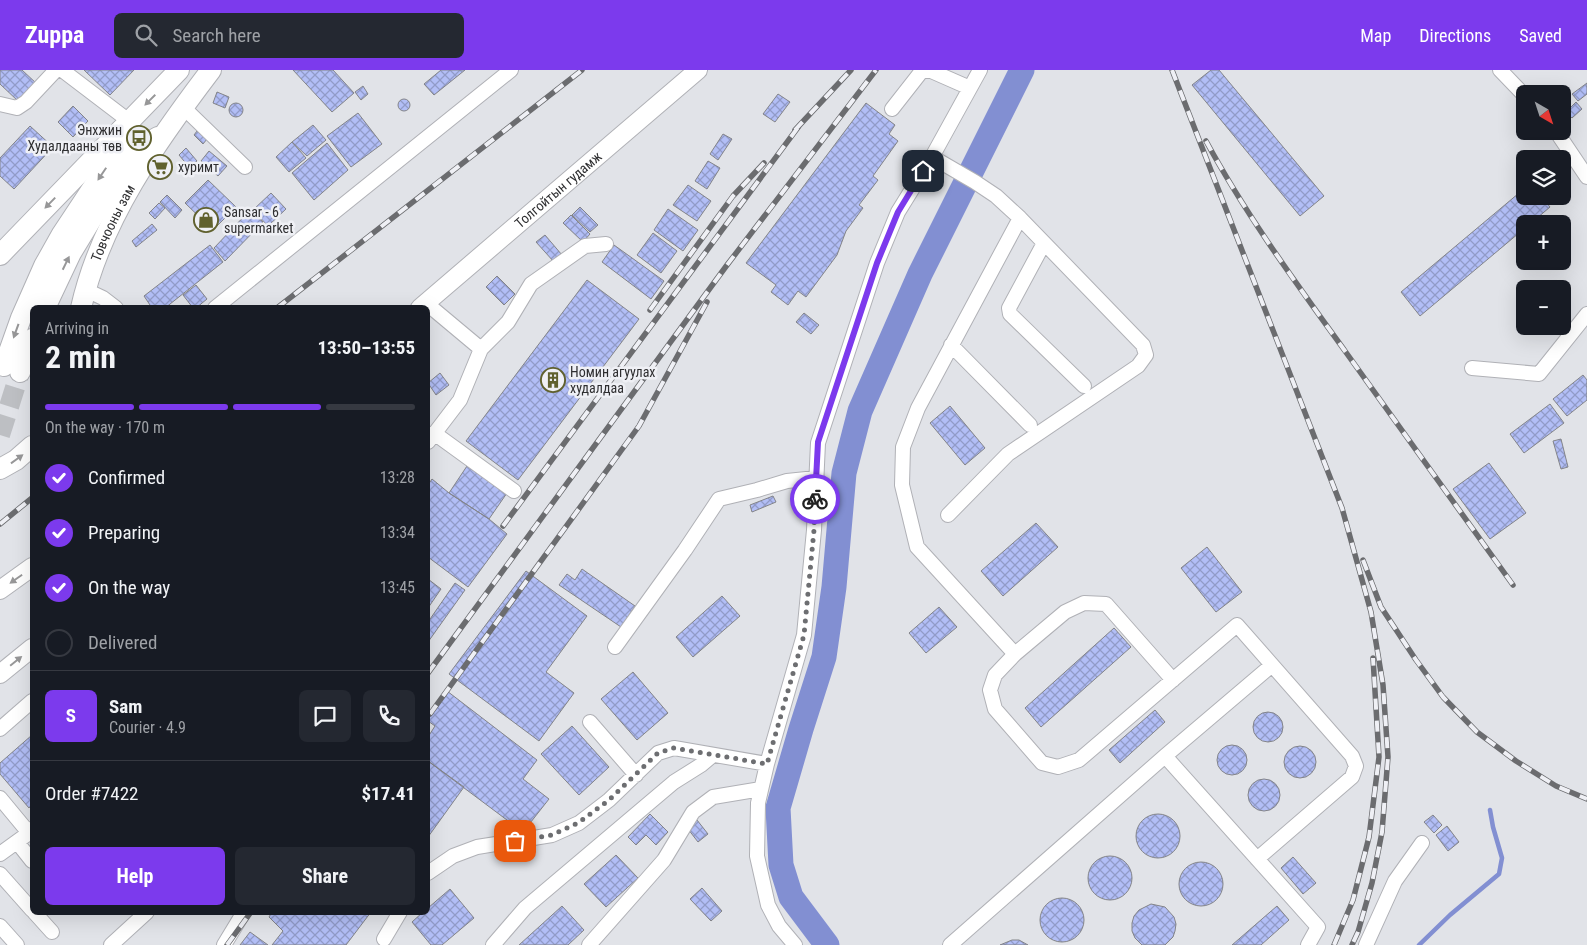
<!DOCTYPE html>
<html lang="en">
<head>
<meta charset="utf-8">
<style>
  :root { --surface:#171b24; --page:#242831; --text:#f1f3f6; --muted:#9ea1a6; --line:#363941; --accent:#7c3aed }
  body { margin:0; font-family:"Roboto Condensed",sans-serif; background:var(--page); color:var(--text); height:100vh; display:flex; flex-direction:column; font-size:19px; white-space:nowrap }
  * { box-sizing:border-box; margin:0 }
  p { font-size:16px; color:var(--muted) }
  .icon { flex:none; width:28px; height:28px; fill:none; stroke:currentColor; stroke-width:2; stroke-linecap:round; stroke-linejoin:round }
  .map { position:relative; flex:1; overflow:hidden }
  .sheet { position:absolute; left:30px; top:235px; width:400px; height:610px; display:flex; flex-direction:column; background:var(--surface); border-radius:8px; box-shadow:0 5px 20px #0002 }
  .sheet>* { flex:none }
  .needle { width:32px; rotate:141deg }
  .tools { position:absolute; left:1516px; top:15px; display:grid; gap:10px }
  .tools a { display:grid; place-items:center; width:55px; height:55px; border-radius:8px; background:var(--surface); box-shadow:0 5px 20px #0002; font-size:25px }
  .pin { position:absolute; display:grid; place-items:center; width:42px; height:42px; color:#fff; margin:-21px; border-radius:10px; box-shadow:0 2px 8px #0006 }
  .courier { position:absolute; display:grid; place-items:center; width:50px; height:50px; margin:-25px; border:4px solid #7c3aed; border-radius:50%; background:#fff; color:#222; box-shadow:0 1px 6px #0007 }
  .headline em { font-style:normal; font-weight:700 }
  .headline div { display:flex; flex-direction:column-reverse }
  .headline { display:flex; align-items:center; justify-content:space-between; height:85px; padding:0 15px }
  h1 { font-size:32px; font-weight:700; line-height:38px }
  .bar { display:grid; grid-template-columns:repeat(4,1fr); gap:8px 5px; align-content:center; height:60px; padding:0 15px }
  .bar i { height:6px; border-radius:4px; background:var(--line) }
  .bar .current { background:var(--accent) }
  .bar p { grid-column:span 4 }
  .line { display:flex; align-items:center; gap:12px; padding:0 15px; border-top:1px solid var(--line) }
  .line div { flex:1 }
  .round { display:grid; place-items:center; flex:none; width:52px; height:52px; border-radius:8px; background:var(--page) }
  ol { padding:0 15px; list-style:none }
  li { display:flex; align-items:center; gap:15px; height:55px }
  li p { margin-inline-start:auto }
  li .icon { padding:5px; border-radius:50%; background:var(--accent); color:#fff; stroke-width:4 }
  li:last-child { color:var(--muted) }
  li i { width:28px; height:28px; border:2px solid var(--line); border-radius:50% }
  .action { display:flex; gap:10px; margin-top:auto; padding:10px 15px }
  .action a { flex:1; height:58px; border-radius:8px; background:var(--accent); color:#fff; font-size:20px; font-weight:700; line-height:58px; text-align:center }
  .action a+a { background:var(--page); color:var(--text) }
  header { display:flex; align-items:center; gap:30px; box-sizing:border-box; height:70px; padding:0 25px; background:var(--accent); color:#fff }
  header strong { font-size:24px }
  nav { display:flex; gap:28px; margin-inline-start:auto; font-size:18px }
  .search { width:350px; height:45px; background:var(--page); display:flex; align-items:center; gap:12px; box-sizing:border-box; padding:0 18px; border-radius:8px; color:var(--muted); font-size:19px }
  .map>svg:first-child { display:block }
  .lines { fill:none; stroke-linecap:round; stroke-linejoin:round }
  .stream { stroke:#828fd2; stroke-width:4.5 }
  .river { stroke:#828fd2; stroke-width:25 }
  .building { fill:url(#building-cross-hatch); stroke:#838489 }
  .highway-tunnel { stroke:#bdbfc3; stroke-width:20; stroke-dasharray:20 10; stroke-linecap:butt }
  .minor-casing { stroke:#b0b1b6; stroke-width:16 }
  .major-casing { stroke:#b0b1b6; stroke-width:20 }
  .highway-casing { stroke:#b0b1b6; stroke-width:22 }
  .minor { stroke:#fff; stroke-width:14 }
  .major { stroke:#fff; stroke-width:18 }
  .highway { stroke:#fff; stroke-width:20 }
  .rail-casing { stroke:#6b6c6f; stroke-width:5.5 }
  .rail { stroke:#eff0f5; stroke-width:4; stroke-dasharray:11; stroke-linecap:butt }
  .oneway { fill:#979798 }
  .done { stroke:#6d6e71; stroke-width:5; stroke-dasharray:0 9 }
  .route { stroke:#7c3aed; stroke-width:6 }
  .labels { text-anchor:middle; stroke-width:5; stroke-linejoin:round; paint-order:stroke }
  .poi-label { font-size:14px; fill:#2f2f31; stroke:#eff0f5; text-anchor:start }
  .street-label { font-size:14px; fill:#2f2f31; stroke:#eff0f5 }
</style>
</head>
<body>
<header>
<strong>Zuppa</strong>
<div class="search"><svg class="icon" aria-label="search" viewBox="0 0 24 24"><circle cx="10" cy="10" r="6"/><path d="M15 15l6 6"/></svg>Search here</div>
<nav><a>Map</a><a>Directions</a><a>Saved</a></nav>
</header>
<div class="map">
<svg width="1587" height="875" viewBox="0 0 1587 875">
  <defs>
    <pattern id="building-cross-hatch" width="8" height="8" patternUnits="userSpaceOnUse" patternTransform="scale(1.25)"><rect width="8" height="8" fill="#b2bef6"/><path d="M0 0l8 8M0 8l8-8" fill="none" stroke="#919bc8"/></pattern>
  </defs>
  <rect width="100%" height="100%" fill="#e1e3e8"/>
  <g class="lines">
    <path class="stream" d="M 1419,875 L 1450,845 L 1499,804 L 1502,788 L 1493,757 L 1490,740"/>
    <path class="river" d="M 827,875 L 791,827 L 781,795 L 778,738 L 801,659 L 824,587 L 834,517 L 844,403 L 860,341 L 920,204 L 1022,0"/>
  </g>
  <path class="building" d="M 0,0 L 22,0 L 37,14 L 19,32 L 0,14 Z
    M 84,0 L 134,0 L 110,25 Z
    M 293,0 L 333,0 L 354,23 L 332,42 Z
    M 441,0 L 465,0 L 434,25 L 424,14 Z
    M 1211,0 L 1219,0 L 1324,126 L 1300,146 L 1192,15 Z
    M 1587,13 L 1587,24 L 1578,31 L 1572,24 Z
    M 363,16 L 368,24 L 361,30 L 355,22 Z
    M 217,22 L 229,27 L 225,38 L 213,33 Z
    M 778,24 L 790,32 L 775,52 L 763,44 Z
    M398 35a6 6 0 1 1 12 0a6 6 0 1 1-12 0Z
    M 1576,32 L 1582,39 L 1572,48 L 1566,42 Z
    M 866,33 L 895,55 L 889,64 L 898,71 L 873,106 L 878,110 L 859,135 L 863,138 L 846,161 L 837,185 L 806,227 L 798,221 L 788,235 L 771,222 L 776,215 L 746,193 Z
    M229 40a7 7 0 1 1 14 0a7 7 0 1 1-14 0Z
    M 73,36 L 88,51 L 73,67 L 58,52 Z
    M 358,43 L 382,74 L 351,97 L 327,66 Z
    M 313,55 L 326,70 L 307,86 L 292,72 Z
    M 30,56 L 53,77 L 14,119 L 0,106 L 0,88 Z
    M 197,61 L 207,69 L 203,74 L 194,65 Z
    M 723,64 L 732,69 L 718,90 L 710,84 Z
    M 292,72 L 306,88 L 289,102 L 276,87 Z
    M 327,73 L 348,100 L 314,130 L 292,103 Z
    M 186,78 L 197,91 L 189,97 L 179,85 Z
    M 209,81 L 227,96 L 218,106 L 201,91 Z
    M 708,91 L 720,98 L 707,119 L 695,111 Z
    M 208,110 L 236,137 L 213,160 L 185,133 Z
    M 688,115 L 711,131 L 697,151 L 673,135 Z
    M 1525,118 L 1525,126 L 1541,126 L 1550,137 L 1530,154 L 1525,154 L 1525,158 L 1420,246 L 1401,222 Z
    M 271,123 L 286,139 L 268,156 L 253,140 Z
    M 167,125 L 182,140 L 175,148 L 160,132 Z
    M 159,133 L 165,138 L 155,149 L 149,143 Z
    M 580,137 L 598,155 L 590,162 L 572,145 Z
    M 668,139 L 698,160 L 683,181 L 654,160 Z
    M 250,140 L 263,152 L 225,191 L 214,178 Z
    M 571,145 L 590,164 L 583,172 L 563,153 Z
    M 152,154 L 157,160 L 136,177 L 132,171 Z
    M 653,163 L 677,181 L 661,203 L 637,185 Z
    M 545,165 L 562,185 L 554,192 L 536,172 Z
    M 210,175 L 223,192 L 165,238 L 152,238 L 144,226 Z
    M 614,175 L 664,211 L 651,229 L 602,192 Z
    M 497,206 L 515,224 L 504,235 L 486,217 Z
    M 587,210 L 639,249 L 518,410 L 466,371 Z
    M 196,215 L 207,229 L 196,238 L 193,238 L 183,225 Z
    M 804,243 L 819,255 L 811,264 L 796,252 Z
    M 440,303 L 449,315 L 436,325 L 428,313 Z
    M 1583,305 L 1587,310 L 1587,330 L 1567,346 L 1553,329 Z
    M 1550,334 L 1564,353 L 1524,383 L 1510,364 Z
    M 950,336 L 985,378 L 965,395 L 930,353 Z
    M 1561,369 L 1568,397 L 1561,399 L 1553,371 Z
    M 1489,393 L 1526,443 L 1490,469 L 1453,419 Z
    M 467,396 L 507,423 L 489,449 L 449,423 Z
    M 432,409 L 449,423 L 489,449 L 507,464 L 468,517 L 428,487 L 428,415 Z
    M 773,426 L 776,432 L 752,442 L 750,435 Z
    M 1036,453 L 1058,477 L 1003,526 L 981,501 Z
    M 1207,477 L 1242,522 L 1216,542 L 1181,498 Z
    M 582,499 L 635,536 L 621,557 L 559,515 L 567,504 L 575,510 Z
    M 526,501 L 587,546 L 546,602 L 574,623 L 539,671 L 449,604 Z
    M 428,509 L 441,519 L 428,538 Z
    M 455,513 L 465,520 L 428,572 L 428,552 Z
    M 722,526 L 740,546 L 693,587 L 676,567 Z
    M 939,537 L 957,557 L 926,583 L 909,563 Z
    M 1114,558 L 1131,577 L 1041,657 L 1025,638 Z
    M 633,602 L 668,643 L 637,670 L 601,629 Z
    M 447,621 L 537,690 L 523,709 L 549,729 L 523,762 L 428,691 L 428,667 L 435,656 L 428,651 L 428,647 Z
    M 1155,640 L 1165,652 L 1120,693 L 1109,680 Z
    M1253 657a15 15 0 1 1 30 0a15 15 0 1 1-30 0Z
    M 572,656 L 609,697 L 579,725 L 541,684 Z
    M 32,665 L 32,734 L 29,738 L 0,704 L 0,693 Z
    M1217 690a15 15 0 1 1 30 0a15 15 0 1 1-30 0Z
    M1284 692a16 16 0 1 1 32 0a16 16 0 1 1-32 0Z
    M 428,691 L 464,717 L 428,767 Z
    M1248 725a16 16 0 1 1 32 0a16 16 0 1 1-32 0Z
    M1136 766a22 22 0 1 1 44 0a22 22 0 1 1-44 0Z
    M 650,744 L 668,762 L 656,775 L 646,765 L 636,775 L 628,767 Z
    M 1433,745 L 1442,755 L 1434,763 L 1424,752 Z
    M 697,750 L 708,764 L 698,772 L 688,759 Z
    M 1447,756 L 1459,772 L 1448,781 L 1436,765 Z
    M 616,785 L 638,808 L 606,837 L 584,814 Z
    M1088 808a22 22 0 1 1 44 0a22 22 0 1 1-44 0Z
    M 1293,787 L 1316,813 L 1303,824 L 1281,798 Z
    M1179 814a22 22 0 1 1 44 0a22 22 0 1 1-44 0Z
    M 702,818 L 722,841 L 711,851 L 690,829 Z
    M 450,819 L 474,848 L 442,875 L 431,875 L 412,852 L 423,842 L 428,842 L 428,838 Z
    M1040 850a22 22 0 1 1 44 0a22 22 0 1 1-44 0Z
    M 1151,834 L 1165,837 L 1174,847 L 1176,854 L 1175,861 L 1173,867 L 1165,875 L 1142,875 L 1135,868 L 1132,861 L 1132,853 L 1134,846 L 1139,840 Z
    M 562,836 L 584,860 L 568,875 L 519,875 Z
    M 1277,836 L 1289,850 L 1261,875 L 1232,875 Z
    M 272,842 L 371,842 L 346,875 L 272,875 L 283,861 L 269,847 Z
    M 250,862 L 268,875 L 240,875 Z
    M 1012,870 L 1019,870 L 1028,875 L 1000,875 Z"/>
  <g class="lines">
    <path class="highway-tunnel" d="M 0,365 L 20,302"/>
    <defs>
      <path id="minor" d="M 62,0 L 129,51
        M 1500,0 L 1525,26
        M 0,34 L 17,38 L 26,32 L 56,0
        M 183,37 L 245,97
        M 892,39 L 921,2 L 929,0 L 970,18
        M 1556,61 L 1587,107
        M 932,87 L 975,112 L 996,126 L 1020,148 L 1143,275 L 1146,285 L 1138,296 L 1008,384 L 948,445
        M 1044,173 L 1009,238 L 1010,244 L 1084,316
        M 86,220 L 103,228 L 116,238
        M 426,233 L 481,279
        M 215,238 L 511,0
        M 951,275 L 1030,355
        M 1472,298 L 1539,304 L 1587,244
        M 434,363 L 514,421
        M 428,372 L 460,330 L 481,279 L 508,252 L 531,214 L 585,176 L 606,174
        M 615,577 L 685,480 L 719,429 L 757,420 L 787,411 L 816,408
        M 1015,584 L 917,477 L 902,415 L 903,377 L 918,338 L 1020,148
        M 1173,610 L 1106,534 L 1084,533 L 1065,542 L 1015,584 L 995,605 L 990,620 L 995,639 L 1042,693 L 1058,697 L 1079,690 L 1237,555 L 1352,686 L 1356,696 L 1352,707 L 1257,789
        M 590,652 L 636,705
        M 0,659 L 32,631
        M 1165,686 L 1318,857 L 1308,875
        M 0,728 L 29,763 L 32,759
        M 17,772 L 32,791
        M 0,784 L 29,763
        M 428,803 L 453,786 L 477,777 L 552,765 L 579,753 L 609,730 L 658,683 L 674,678 L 767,694
        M 0,804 L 32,840
        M 34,842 L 52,862
        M 0,856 L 17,875
        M 384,869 L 400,842
        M 111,875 L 147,842
        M 224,875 L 244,842
        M 493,875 L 525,838 L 674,712 L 701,695 L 713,685
        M 589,875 L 664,790 L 693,742 L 713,727 L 761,719
        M 795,875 L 779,856 L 768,835 L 757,786 L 758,733 L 767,694 L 804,565 L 814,460 L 818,373 L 877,193 L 898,142 L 932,87 L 980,0
        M 950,875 L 1165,686 L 1272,595
        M 1366,875 L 1395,811 L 1422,773"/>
      <g id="major">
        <path id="s1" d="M 420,238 L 698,0"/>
        <path d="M 0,520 L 32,497"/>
        <path d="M 0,604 L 32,578"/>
      </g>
      <g id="highway">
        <path d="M 0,185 L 179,0"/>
        <path d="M 45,238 L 71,183 L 127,91 C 137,81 146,73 158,67"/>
        <path id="s2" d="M 81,238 C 101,149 157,71 211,0"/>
        <path d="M 4,296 L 21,248 L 44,196 L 62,164 L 117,81 L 121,60"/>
        <path d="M 20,302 L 32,269"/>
        <path d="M 0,399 L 16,390 L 32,376"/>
      </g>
    </defs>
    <use href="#minor" class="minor-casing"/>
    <use href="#major" class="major-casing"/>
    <use href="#highway" class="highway-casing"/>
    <use href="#minor" class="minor"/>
    <use href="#major" class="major"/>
    <use href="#highway" class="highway"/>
    <defs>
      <path id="rail" d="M 1172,0 L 1342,438 L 1371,542 L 1383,615 L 1388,687 L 1382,762 L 1372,813 L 1358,862 L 1352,875
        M 795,60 L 851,0
        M 1206,71 C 1246,145 1296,213 1345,281 C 1401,359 1457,437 1513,515
        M 277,238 L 582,0
        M 650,240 L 733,126 L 764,93
        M 0,454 L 32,428
        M 503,456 L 799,56
        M 1363,490 L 1381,537 L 1416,590 L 1443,627 L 1477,662 L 1516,691 L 1556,716 L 1587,729
        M 428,603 L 727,195 L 876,0
        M 430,644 L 639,356 L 707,232
        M 227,875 L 251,842
        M 1334,875 L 1353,830 L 1369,767 L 1379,687 L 1373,588"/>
    </defs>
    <use href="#rail" class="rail-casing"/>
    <use href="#rail" class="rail"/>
  </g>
  <defs><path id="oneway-solid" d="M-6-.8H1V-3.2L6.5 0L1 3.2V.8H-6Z" transform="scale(1.25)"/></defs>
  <g class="oneway">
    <use href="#oneway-solid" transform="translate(150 30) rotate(135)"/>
    <use href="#oneway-solid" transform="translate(102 104) rotate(124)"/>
    <use href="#oneway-solid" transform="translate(50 133) rotate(134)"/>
    <use href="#oneway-solid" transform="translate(66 193) rotate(-64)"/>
    <use href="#oneway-solid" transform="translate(16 261) rotate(110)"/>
    <use href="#oneway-solid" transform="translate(17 389) rotate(-36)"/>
    <use href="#oneway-solid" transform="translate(16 509) rotate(145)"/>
    <use href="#oneway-solid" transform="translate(16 591) rotate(-39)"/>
  </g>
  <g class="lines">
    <path class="done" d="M 515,771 L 552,765 L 578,753 L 609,730 L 658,683 L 674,678 L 767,694 L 804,565 L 814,460 L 815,429"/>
    <path class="route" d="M 815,429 L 818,372 L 877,193 L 898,142 L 923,101"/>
  </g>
  <defs>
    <symbol id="bus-ring" viewBox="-11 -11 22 22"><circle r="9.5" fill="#eff0f5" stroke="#60612e" stroke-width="1.5"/><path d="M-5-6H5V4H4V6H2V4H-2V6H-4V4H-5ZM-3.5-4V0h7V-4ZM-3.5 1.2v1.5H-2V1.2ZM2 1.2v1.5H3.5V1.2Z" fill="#60612e"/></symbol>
    <symbol id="supermarket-ring" viewBox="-11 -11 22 22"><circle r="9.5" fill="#eff0f5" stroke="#60612e" stroke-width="1.5"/><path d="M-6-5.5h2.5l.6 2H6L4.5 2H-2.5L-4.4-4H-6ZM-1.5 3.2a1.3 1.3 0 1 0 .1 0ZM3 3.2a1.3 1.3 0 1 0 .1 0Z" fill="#60612e"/></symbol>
    <symbol id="shop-ring" viewBox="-11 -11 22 22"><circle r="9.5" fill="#eff0f5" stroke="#60612e" stroke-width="1.5"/><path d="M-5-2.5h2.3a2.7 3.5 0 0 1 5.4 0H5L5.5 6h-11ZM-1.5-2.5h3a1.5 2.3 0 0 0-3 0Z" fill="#60612e"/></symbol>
    <symbol id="building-ring" viewBox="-11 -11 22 22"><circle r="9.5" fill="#eff0f5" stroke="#60612e" stroke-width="1.5"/><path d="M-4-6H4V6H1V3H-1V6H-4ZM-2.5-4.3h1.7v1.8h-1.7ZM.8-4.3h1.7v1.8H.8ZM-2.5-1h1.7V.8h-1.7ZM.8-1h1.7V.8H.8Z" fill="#60612e"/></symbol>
  </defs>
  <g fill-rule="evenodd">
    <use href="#bus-ring" x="125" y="54" width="28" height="28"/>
    <use href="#supermarket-ring" x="146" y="83" width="28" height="28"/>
    <use href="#shop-ring" x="192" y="136" width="28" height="28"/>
    <use href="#building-ring" x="539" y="296" width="28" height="28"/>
  </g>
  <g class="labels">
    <g class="poi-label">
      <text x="122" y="65" text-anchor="end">Энхжин<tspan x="122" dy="16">Худалдааны төв</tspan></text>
      <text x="178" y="102">хуримт</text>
      <text x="224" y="147">Sansar - 6<tspan x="224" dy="16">supermarket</tspan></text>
      <text x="570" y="307">Номин агуулах<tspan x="570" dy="16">худалдаа</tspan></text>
    </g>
    <g class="street-label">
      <text dy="5" stroke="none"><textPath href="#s1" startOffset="182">Толгойтын гудамж</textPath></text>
      <text dy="5" stroke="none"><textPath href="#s2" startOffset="91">Товчооны зам</textPath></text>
    </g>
  </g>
</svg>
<div class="tools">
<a><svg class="needle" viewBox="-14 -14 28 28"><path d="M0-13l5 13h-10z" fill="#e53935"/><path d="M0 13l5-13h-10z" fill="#9ea1a6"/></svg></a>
<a><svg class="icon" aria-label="layers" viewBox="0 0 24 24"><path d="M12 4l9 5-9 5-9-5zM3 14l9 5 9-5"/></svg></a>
<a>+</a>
<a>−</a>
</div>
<div class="pin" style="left:515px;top:771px;background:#ea580c"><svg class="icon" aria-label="bag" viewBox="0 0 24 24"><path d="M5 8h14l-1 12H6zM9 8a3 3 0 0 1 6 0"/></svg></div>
<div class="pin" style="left:923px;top:101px;background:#1f2937"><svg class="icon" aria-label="home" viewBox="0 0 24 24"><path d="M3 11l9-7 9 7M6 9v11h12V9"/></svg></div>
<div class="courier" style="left:815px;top:429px"><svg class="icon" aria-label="bike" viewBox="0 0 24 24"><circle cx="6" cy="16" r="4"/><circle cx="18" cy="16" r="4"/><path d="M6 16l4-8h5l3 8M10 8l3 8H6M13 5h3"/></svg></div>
<section class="sheet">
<div class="headline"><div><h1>2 min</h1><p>Arriving in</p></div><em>13:50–13:55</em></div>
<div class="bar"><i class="current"></i><i class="current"></i><i class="current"></i><i></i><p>On the way · 170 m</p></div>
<ol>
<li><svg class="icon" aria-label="check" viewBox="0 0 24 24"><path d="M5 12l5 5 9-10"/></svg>Confirmed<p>13:28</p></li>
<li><svg class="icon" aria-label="check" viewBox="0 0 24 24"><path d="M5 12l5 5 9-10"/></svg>Preparing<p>13:34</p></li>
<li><svg class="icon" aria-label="check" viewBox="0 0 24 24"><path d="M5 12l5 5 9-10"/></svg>On the way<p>13:45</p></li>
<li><i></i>Delivered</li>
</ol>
<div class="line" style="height:90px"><b class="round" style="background:var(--accent);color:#fff">S</b><div><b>Sam</b><p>Courier · 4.9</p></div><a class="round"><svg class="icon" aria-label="chat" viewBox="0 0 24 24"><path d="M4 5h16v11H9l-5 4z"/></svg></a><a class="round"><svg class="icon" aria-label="phone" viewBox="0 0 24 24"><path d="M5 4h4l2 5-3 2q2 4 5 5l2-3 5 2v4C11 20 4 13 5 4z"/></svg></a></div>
<div class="line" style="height:65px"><div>Order #7422</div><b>$17.41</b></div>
<div class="action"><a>Help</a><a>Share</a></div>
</section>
</div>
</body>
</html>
